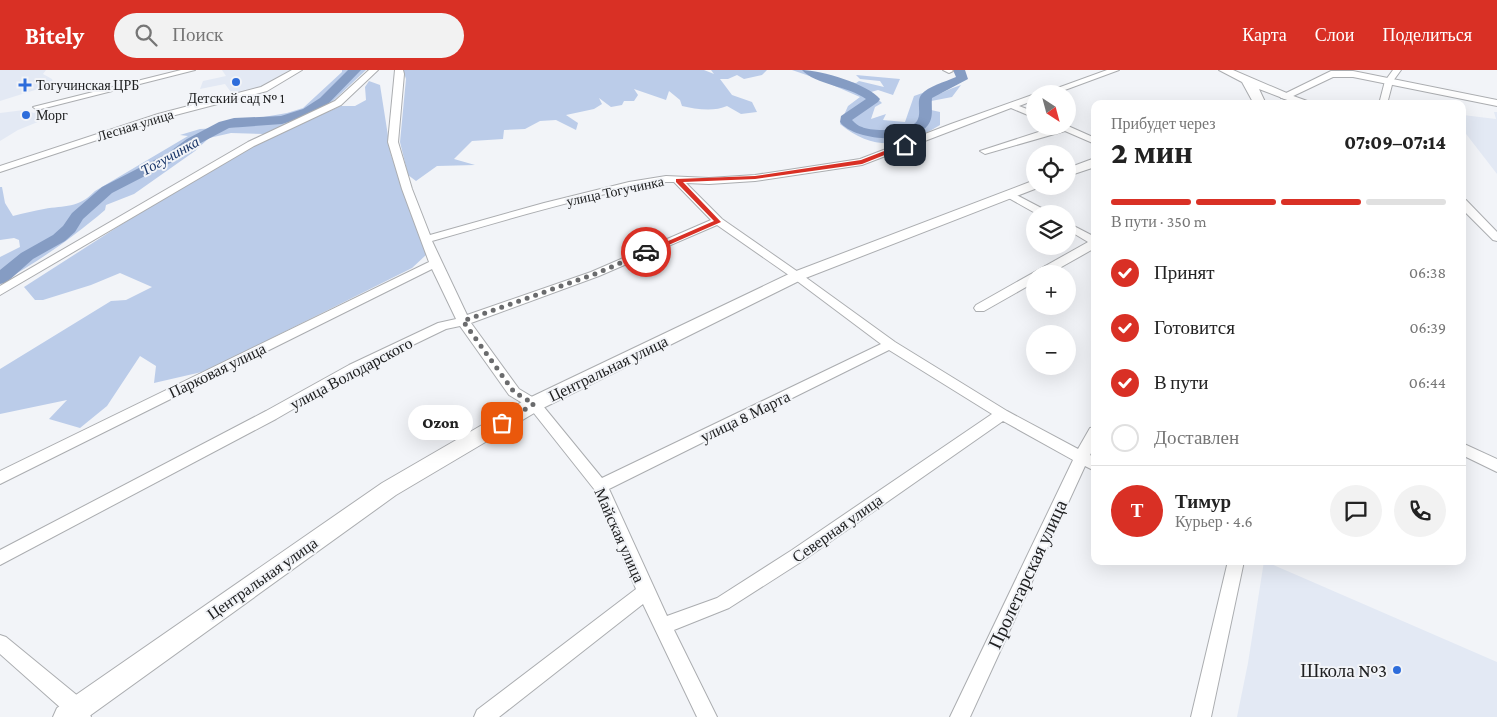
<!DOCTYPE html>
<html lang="ru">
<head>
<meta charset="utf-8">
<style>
  :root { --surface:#fff; --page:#f2f2f2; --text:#222; --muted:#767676; --line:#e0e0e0; --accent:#d93025 }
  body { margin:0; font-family:"Crimson Pro",serif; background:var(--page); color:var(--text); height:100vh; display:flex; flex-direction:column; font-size:19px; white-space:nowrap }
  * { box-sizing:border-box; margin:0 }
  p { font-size:16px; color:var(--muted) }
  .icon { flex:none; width:28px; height:28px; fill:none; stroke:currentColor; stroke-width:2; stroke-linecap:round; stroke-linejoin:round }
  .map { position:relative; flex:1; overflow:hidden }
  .panel { position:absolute; left:1091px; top:30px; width:375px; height:465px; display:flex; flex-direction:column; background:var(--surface); border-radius:10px; box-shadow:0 5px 20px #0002 }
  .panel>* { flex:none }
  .needle { width:32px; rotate:144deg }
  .controls { position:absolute; left:1026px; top:15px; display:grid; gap:10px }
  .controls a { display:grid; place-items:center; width:50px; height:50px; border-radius:50%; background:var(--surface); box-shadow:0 5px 20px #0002; font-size:25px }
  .pin { position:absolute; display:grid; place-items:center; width:42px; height:42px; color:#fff; margin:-21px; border-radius:10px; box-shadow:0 2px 8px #0006 }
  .courier { position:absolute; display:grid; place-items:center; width:50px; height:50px; margin:-25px; border:4px solid #d93025; border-radius:50%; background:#fff; color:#222; box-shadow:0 1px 6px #0007 }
  .bubble { position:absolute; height:35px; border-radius:18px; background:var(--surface); box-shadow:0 5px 20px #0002; font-size:16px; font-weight:800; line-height:35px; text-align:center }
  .head em { font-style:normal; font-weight:800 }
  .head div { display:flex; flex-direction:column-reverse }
  .head { display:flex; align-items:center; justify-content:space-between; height:85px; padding:0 20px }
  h1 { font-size:32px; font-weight:800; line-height:38px }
  .bar { display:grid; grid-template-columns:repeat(4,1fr); gap:8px 5px; align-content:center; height:60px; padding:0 20px }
  .bar i { height:6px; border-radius:4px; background:var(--line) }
  .bar .on { background:var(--accent) }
  .bar p { grid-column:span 4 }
  .line { display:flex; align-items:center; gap:12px; padding:0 20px; border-top:1px solid var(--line) }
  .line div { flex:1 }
  .round { display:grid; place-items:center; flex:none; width:52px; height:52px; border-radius:26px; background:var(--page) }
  ol { padding:0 20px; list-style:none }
  li { display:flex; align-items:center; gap:15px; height:55px }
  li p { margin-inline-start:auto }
  li .icon { padding:5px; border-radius:50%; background:var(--accent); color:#fff; stroke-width:4 }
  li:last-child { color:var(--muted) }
  li i { width:28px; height:28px; border:2px solid var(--line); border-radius:50% }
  header { display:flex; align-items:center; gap:30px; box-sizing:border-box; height:70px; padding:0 25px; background:var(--accent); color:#fff }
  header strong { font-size:24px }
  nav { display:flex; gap:28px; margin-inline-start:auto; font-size:18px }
  .search { width:350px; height:45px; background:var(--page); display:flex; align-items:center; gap:12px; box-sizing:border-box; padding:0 18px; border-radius:28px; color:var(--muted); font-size:19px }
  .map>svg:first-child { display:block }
  .built { fill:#e3e9f4 }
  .green { fill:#bbcce9 }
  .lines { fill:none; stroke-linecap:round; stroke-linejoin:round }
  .river { fill:#859cc3; fill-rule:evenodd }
  .minor-casing { stroke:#abadb0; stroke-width:2 }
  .tertiary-casing { stroke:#abadb0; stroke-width:2 }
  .secondary-casing { stroke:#abadb0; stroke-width:2 }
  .minor { fill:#fff; fill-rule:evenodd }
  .tertiary { fill:#fff; fill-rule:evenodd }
  .secondary { fill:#fff; fill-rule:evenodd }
  .route { fill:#d93025 }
  .done { stroke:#6a6b6d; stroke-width:5; stroke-dasharray:0 9 }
  .poi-dot { fill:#2e6ddb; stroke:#f2f4f8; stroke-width:2 }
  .labels { text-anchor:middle; stroke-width:4; stroke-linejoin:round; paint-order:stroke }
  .far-poi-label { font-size:14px; fill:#202122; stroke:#f2f4f8; text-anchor:start }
  .far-street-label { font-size:14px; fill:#202122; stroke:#f2f4f8 }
  .far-water-label { font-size:15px; font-style:italic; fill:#1a3668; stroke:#f2f4f8 }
  .street-label { font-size:16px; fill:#202122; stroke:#f2f4f8 }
  .near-street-label { font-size:19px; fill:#202122; stroke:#f2f4f8 }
  .near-poi-label { font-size:19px; fill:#202122; stroke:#f2f4f8; text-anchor:end }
</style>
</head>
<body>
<header>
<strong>Bitely</strong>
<div class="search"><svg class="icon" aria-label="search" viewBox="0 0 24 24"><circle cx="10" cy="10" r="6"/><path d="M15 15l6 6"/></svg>Поиск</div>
<nav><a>Карта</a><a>Слои</a><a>Поделиться</a></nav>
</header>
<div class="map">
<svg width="1497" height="647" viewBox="0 0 1497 647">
  <rect width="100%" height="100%" fill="#f2f4f8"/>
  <path class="built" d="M 0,0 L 46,0 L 43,4 L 52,9 L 54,14 L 0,31 Z
    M 222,0 L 292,0 L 261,17 L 233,25 L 225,14 L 200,19 L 203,11 L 226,6 Z
    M 44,39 L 50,47 L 18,60 L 0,71 L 0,43 L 24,40 L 34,43 Z
    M 1494,42 L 1497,42 L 1497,104 L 1463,60 L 1463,45 L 1496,49 Z
    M 1264,491 L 1497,592 L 1497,647 L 1237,647 L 1248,593 Z"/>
  <path class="green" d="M 342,0 L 366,0 L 332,32 L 266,64 L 231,63 L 209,68 L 195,81 L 134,124 L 106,135 L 105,140 C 71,169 39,191 0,213 L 0,187 L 20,177 L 19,170 L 14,168 L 0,170 L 0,117 L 2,117 L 5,133 L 13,146 C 23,143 34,141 44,139 C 65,135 78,139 95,121 L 188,66 L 180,65 L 200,59 L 239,57 L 258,48 L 287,43 L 303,38 L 342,2 Z
    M 403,0 L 704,0 L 714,4 L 711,0 L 767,0 L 762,5 L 744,9 L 737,5 L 728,9 L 720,9 L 732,25 L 752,32 L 757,42 L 741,44 L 727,36 C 714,42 695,39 682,36 L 680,30 L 669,21 L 666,30 L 634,19 L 638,25 L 634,31 L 624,31 L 622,35 L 611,37 L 599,28 L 602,34 L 594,39 L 566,45 L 578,53 L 576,60 L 556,50 L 540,51 L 525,59 L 504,60 L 503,69 L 472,71 L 454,89 L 475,95 L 437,96 L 416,111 L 408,105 L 400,72 L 406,9 Z
    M 792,0 L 804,0 L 814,6 L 856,13 L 859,11 L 884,17 L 880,11 L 860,9 L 856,5 L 900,9 L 893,25 L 878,20 L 871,22 L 882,33 L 875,37 L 871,49 L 886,44 L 883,50 L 905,52 L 914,26 L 928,21 L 923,28 C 936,27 948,19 961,15 L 952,27 L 926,32 L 931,40 L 940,42 L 940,55 C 905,77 874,82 840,54 L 848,36 L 860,27 L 821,10 Z
    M 369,11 L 380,15 L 391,85 L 426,185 L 412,198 L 206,301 L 154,313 L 156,296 L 140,286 L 107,336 L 80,358 L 49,349 L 67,330 L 0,344 L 0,299 L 111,231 L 126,230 L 152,217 L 120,203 L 91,215 L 43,230 L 35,230 L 24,217 L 144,140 L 264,70 L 341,36 L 355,36 L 366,30 L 365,17 Z"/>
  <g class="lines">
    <path class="river" d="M 348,0 L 361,0 L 328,34 L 311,45 L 282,54 L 229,58 L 197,75 L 178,89 L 112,123 L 83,149 L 75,162 L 65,171 L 33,189 L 6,213 L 0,214 L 0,200 L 21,183 L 53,165 L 63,156 L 72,143 L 102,117 L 168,83 L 187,69 L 219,52 L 234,48 L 281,46 L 303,39 L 320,28 Z
      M 802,0 C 821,0 868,14 880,29 L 878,32 L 852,50 C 855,53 858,56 862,57 C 872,62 911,61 917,51 C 922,43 916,32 921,25 C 928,16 945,12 956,7 L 953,0 L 965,0 L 968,9 L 932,28 C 931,37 934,47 928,55 C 914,75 854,71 840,52 L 841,46 L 866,29 C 848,16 816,15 802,0 Z"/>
    <defs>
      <path id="minor" d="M 181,0 L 195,0 L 37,40 L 33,37 Z
        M 292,0 L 302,0 L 267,21 L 164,48 L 0,102 L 0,96 L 158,44 L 261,17 Z
        M 369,0 L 378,0 L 341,35 L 254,76 L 0,225 L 0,216 L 248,72 L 335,31 Z
        M 395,0 L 403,0 L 404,4 L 398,72 L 412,119 L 430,165 L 544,133 L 629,112 L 666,106 L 709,108 L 755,105 L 860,89 L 951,54 L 1035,24 L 1035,30 L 1019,36 L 1035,42 L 1035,48 L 1011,38 L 862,95 L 755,111 L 709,114 L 686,113 L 722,149 L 801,204 L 895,272 L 1007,341 L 1078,379 L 1090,358 L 1095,357 L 1095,376 L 1090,385 L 1095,388 L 1095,401 L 1085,396 L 970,647 L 950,647 L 1073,390 L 1003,351 L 804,490 L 729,538 L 674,560 L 717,647 L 697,647 L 643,534 L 499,647 L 474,647 L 477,640 L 636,519 L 594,419 L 529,337 L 509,325 L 460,256 L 446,259 L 359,301 L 276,349 L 0,495 L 0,480 L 266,341 L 349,295 L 438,253 L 456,249 L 432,199 L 0,414 L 0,401 L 429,192 L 402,119 L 388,72 ZM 666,112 L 674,112 L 711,150 L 591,202 L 467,245 L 432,171 C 509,149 587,125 666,112 ZM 717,155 L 793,208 L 881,274 L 602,408 L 539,331 L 519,319 L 471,253 L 599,206 ZM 889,280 L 992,344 L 792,480 L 717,528 L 667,546 L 609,419 Z
        M 943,0 L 952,0 L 953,1 L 949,3 Z
        M 1107,0 L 1119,0 L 1054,24 L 1041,24 Z
        M 1393,0 L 1401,0 L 1393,11 L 1387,34 L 1379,34 L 1385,11 Z
        M 1285,23 L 1310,32 L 1311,34 L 1298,34 L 1282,28 L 1281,26 Z
        M 1057,56 L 1068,56 L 1095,68 L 1095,74 L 1065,61 L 985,84 L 980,81 Z
        M 1009,121 L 1049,142 L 1050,144 L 1037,144 L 1005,126 L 1004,124 Z
        M 1462,129 L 1466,130 L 1497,162 L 1497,171 L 1493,170 L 1462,139 Z
        M 1068,153 L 1095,167 L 1095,178 L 1049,204 L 1035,204 L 1035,212 L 984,241 L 976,241 L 974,238 L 976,235 L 1088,172 L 1068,160 Z
        M 1462,373 L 1497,389 L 1497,402 L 1462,385 Z
        M 1228,491 L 1244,491 L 1211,647 L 1191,647 Z
        M 0,565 L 6,567 L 84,631 L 91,647 L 71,647 L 0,584 Z"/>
      <path id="tertiary" d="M 1331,1 L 1353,1 L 1497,30 L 1497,36 L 1353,7 L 1333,7 L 1289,28 L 1281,28 L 1280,26 Z"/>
      <path id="secondary" d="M 1219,0 L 1233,0 L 1289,24 L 1291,26 L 1285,29 L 1259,19 L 1266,34 L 1254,34 L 1242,12 Z
        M 1095,88 L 1095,97 L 1068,106 L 1068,98 Z
        M 1035,110 L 1035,116 L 1040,117 L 803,209 L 541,339 L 396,425 L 88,647 L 53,647 L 57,638 L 382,413 L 527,329 L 791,203 Z"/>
    </defs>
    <use href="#minor" class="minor-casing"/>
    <use href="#tertiary" class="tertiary-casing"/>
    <use href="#secondary" class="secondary-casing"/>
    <use href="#minor" class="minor"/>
    <use href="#tertiary" class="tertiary"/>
    <use href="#secondary" class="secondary"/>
  </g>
  <path class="route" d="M 905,73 L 907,76 L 862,94 L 755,109 L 683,112 L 721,152 L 648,184 L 643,182 L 714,151 L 676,112 L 676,109 L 755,106 L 861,90 Z"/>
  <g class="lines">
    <path class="done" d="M 502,353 L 534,334 L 514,322 L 463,251 L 595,204 L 646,182"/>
  </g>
  <g class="poi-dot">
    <circle cx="236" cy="12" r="5"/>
    <path d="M22.5 7.5h5v5h5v5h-5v5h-5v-5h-5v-5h5z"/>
    <circle cx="26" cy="45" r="5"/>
    <circle cx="1397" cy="600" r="5"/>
  </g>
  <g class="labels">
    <g class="far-poi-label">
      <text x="36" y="20">Тогучинская ЦРБ</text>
      <text x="236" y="33" text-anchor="middle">Детский сад № 1</text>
      <text x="36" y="50">Морг</text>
    </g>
    <g class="far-street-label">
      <text transform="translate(135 55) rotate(-17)" y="5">Лесная улица</text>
      <text transform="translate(615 121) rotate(-12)" y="5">улица Тогучинка</text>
    </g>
    <g class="far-water-label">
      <text transform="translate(170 86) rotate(-29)" y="5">Тогучинка</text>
    </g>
    <g class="street-label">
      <text transform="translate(608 298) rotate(-26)" y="6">Центральная улица</text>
      <text transform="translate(217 300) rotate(-26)" y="6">Парковая улица</text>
      <text transform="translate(351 303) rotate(-28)" y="6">улица Володарского</text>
      <text transform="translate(745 346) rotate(-26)" y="6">улица 8 Марта</text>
      <text transform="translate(837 458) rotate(-35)" y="6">Северная улица</text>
      <text transform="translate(620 465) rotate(66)" y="6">Майская улица</text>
      <text transform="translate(262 508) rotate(-35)" y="6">Центральная улица</text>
    </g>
    <g class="near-street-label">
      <text transform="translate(1027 504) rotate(-65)" y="7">Пролетарская улица</text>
    </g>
    <g class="near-poi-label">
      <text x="1387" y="607">Школа №3</text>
    </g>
  </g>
</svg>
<div class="controls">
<a><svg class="needle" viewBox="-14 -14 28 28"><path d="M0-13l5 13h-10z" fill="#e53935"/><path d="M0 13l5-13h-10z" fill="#767676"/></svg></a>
<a><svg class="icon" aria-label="locate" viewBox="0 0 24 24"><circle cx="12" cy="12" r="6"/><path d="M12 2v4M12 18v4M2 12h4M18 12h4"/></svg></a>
<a><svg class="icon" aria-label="layers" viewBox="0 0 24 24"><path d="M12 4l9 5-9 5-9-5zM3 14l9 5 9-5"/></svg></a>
<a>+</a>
<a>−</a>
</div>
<div class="pin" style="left:502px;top:353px;background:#ea580c"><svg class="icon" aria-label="bag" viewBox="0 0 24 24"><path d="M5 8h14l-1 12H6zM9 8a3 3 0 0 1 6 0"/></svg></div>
<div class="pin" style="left:905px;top:75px;background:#1f2937"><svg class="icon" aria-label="home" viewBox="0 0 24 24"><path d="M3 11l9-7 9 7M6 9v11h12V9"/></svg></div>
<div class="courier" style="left:646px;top:182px"><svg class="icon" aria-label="car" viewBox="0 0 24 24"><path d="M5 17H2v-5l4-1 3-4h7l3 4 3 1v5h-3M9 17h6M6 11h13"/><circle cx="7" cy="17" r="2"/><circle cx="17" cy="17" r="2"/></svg></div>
<div class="bubble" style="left:408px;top:335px;width:65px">Ozon</div>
<section class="panel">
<div class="head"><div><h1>2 мин</h1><p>Прибудет через</p></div><em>07:09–07:14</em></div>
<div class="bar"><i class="on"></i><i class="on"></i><i class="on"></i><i></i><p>В пути · 350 m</p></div>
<ol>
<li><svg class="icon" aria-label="check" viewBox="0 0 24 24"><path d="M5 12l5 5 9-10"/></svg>Принят<p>06:38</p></li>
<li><svg class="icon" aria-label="check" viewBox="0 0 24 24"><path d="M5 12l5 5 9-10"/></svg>Готовится<p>06:39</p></li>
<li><svg class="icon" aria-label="check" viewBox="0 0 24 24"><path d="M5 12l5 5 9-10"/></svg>В пути<p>06:44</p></li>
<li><i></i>Доставлен</li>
</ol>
<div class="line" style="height:90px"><b class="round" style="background:var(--accent);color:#fff">Т</b><div><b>Тимур</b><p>Курьер · 4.6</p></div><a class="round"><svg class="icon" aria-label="chat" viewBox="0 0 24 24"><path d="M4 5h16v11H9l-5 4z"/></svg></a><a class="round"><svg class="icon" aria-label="phone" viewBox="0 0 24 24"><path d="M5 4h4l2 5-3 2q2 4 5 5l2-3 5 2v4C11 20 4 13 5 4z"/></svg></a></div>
</section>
</div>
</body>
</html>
